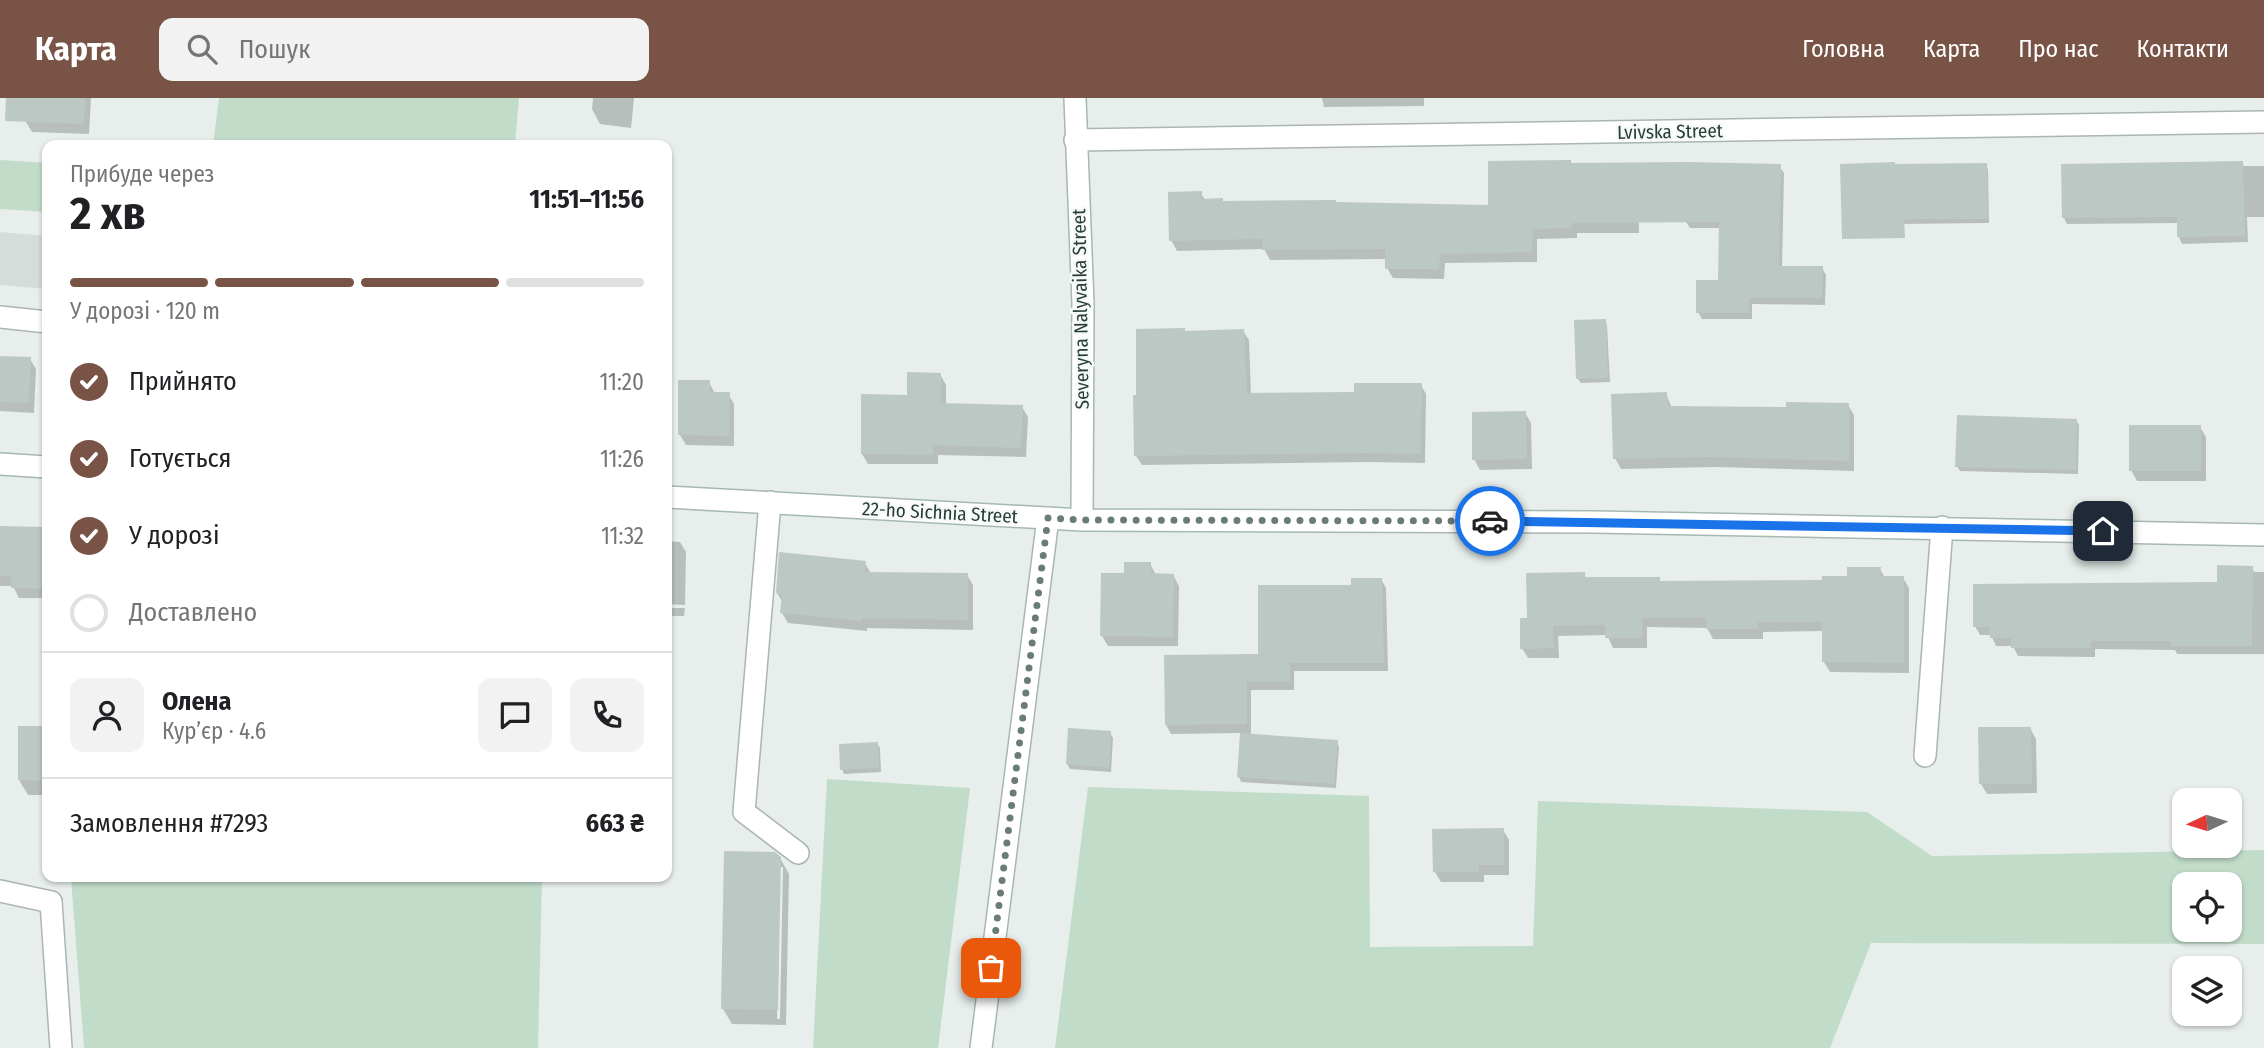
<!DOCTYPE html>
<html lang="uk">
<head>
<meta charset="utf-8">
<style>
  :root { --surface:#fff; --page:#f2f2f2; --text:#202124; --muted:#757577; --line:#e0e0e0; --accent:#785346 }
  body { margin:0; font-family:"Fira Sans Condensed",sans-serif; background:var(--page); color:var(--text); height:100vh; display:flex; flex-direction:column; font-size:26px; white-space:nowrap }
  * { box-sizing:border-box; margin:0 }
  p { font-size:23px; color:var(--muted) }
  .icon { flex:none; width:38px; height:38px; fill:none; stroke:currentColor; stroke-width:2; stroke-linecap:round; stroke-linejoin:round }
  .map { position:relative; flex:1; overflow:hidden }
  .panel { position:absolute; left:42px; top:42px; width:630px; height:742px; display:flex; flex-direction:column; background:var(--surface); border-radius:14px; box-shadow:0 2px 5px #0004 }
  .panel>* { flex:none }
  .needle { width:46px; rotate:266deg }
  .fabs { position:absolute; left:2172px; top:690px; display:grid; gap:14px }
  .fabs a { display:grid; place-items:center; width:70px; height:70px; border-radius:14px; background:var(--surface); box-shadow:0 2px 5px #0004; font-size:35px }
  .pin { position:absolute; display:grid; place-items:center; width:60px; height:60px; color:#fff; margin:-30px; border-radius:14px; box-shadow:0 4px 10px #0006 }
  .courier { position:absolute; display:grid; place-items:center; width:70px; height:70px; margin:-35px; border:5px solid #1a73e8; border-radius:50%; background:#fff; color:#222; box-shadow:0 2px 9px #0007 }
  .summary em { font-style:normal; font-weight:700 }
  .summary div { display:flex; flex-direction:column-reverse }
  .summary { display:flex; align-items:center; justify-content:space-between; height:119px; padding:0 28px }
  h1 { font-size:46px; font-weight:700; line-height:52px }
  .bar { display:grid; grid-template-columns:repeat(4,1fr); gap:10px 7px; align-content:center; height:84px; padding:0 28px }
  .bar i { height:9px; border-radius:5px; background:var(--line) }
  .bar .on { background:var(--accent) }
  .bar p { grid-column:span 4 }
  .line { display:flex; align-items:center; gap:18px; padding:0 28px; border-top:2px solid var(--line) }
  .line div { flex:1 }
  .round { display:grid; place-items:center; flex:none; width:74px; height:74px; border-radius:14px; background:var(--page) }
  ol { padding:0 28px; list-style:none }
  li { display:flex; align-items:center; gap:21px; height:77px }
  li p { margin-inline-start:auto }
  li .icon { padding:7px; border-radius:50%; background:var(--accent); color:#fff; stroke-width:4 }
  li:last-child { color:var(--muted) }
  li i { width:38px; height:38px; border:4px solid var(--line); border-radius:50% }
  header { display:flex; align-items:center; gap:42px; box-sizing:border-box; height:98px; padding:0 35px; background:var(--accent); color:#fff }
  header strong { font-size:33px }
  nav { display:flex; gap:38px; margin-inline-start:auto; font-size:24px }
  .search { width:490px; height:63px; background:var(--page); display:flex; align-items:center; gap:18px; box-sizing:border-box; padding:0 24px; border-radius:14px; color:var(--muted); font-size:26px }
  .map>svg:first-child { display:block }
  .built { fill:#d5ddda }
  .green { fill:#c2dcca; fill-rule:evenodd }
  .shadow { fill:#0003; fill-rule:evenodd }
  .building { fill:#bcc8c4 }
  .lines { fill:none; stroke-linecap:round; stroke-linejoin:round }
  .lane-casing { stroke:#aab6b2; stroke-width:24 }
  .street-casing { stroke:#aab6b2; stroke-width:24 }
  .secondary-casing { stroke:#a6b8b3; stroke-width:24 }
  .lane { stroke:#fff; stroke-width:21 }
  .street { stroke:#fff; stroke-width:21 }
  .secondary { stroke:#fff; stroke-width:21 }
  .done { stroke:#6a7c77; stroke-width:7; stroke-dasharray:0 12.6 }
  .route { stroke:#1a73e8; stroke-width:9 }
  .labels { text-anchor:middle; stroke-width:5; stroke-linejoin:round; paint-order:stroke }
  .street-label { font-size:19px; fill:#273e39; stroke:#f7faf9 }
</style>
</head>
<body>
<header>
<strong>Карта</strong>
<div class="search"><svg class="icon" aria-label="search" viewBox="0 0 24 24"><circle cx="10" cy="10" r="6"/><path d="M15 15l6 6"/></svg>Пошук</div>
<nav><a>Головна</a><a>Карта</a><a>Про нас</a><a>Контакти</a></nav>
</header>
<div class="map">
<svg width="2264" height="950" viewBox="0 0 2264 950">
  <rect width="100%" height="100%" fill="#e7eeeb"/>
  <path class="built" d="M 0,134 L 47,138 L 47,191 L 0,187 Z"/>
  <path class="green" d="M 219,0 L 519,0 L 515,47 L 213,47 Z
    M 0,62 L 47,65 L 47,114 L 0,111 Z
    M 827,681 L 970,690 L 938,950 L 813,950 Z
    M 1088,689 L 1369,698 L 1370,849 L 1533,848 L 1538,703 L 1867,714 L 1932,758 L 2264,752 L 2264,846 L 1871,845 L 1830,950 L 1055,950 ZM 2184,786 L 2230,786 L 2230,831 L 2184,831 Z
    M 109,779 L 542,779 L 538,950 L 84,950 L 71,780 Z"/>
  <path class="shadow" d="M 27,0 L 91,0 L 89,36 L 32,34 L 26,24 Z
    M 593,0 L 634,0 L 631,30 L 600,26 L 592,11 Z
    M 1322,0 L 1424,0 L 1424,8 L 1324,9 Z
    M 2242,65 L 2244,68 L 2264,68 L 2264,119 L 2247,119 L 2248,144 L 2182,146 L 2179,139 L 2178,125 L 2067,126 L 2064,120 Z
    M 1572,67 L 1638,77 L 1639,135 L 1577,135 L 1577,140 L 1537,141 L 1537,164 L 1445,165 L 1444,181 L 1393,180 L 1387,170 L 1387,161 L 1270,162 L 1264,151 L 1177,153 L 1171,142 L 1201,95 L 1205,102 L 1223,105 L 1490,109 Z
    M 1986,67 L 1988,72 L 1989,125 L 1897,126 Z
    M 1779,68 L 1784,75 L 1782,170 L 1822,170 L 1826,177 L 1825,207 L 1752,206 L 1752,221 L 1702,221 L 1698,214 L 1719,183 L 1720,130 L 1690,130 L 1686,124 Z
    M 1605,223 L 1607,228 L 1610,284 L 1581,285 L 1578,281 Z
    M 1243,233 L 1249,242 L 1251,297 L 1356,296 L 1421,287 L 1426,296 L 1425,365 L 1369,364 L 1142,367 L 1136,358 L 1138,298 L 1185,234 Z
    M 0,260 L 30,261 L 36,271 L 34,315 L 0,313 Z
    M 940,276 L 946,287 L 946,307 L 1022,309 L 1028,319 L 1026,359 L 938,357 L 938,366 L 868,366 L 862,356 L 909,299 Z
    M 709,284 L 715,296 L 728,296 L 734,306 L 734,348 L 686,347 L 680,337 Z
    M 1666,296 L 1672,310 L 1788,311 L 1848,307 L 1854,317 L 1854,373 L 1715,369 L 1621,371 L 1615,360 Z
    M 1525,315 L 1531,325 L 1532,371 L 1480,372 L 1474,361 Z
    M 2076,322 L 2079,327 L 2078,376 L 1960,373 L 1957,368 Z
    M 2200,329 L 2206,339 L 2206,383 L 2137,383 L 2131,372 Z
    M 0,430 L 47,430 L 47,500 L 19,500 L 13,488 L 0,488 Z
    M 667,443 L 680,444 L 686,454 L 685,507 L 667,506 Z
    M 865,465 L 871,476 L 967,477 L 973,487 L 973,532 L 867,530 L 867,533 L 788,525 L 782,515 L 783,505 L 777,495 Z
    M 1150,466 L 1156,477 L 1173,477 L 1179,488 L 1178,548 L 1108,548 L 1102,538 L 1125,477 Z
    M 2252,469 L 2254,474 L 2264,474 L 2264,556 L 2177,556 L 2175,552 L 2095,551 L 2095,559 L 2018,558 L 2013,548 L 1996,548 L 1991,537 L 1980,537 L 1975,528 L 2219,486 Z
    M 1880,471 L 1885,480 L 1903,480 L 1909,490 L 1909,575 L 1830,574 L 1824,564 L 1824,533 L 1763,534 L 1763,541 L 1713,541 L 1707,530 L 1647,529 L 1647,550 L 1613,550 L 1607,537 L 1558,538 L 1559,560 L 1528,560 L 1522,550 L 1529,522 L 1584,476 L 1586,481 L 1659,481 L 1661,485 L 1824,484 Z
    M 1381,481 L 1386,490 L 1388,573 L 1294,573 L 1294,592 L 1251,592 L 1251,638 L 1337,644 L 1339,649 L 1336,690 L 1241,684 L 1239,679 L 1242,635 L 1171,636 L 1166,627 L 1353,489 Z
    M 667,510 L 685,510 L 684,518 L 667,518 Z
    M 20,629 L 47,630 L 47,697 L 28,697 L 19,682 Z
    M 2030,630 L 2036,641 L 2037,695 L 1987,696 L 1981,686 Z
    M 1110,635 L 1113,640 L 1111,674 L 1070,671 L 1067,666 Z
    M 877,645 L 880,650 L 881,674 L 844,676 L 842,671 Z
    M 1503,732 L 1509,742 L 1509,777 L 1484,777 L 1484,784 L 1441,784 L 1435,774 Z
    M 780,760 L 789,776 L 786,927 L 732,926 L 723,911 ZM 779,769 L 783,769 L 780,921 L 777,921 Z"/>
  <path class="building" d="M 6,0 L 85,0 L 84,26 L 5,23 Z
    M 1571,62 L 1571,65 L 1688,64 L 1781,66 L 1779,168 L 1823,168 L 1822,200 L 1749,200 L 1749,215 L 1696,215 L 1696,182 L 1718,182 L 1719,124 L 1572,125 L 1572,130 L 1533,131 L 1532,154 L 1440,156 L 1439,171 L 1385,171 L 1385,151 L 1262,152 L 1262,141 L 1169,143 L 1168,94 L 1202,93 L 1202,101 L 1223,100 L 1223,103 L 1336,102 L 1336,104 L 1488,107 L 1488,63 Z
    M 2243,63 L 2245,138 L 2177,139 L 2177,119 L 2062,120 L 2061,66 Z
    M 1895,64 L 1895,66 L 1987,65 L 1988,121 L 1904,121 L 1905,140 L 1842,141 L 1840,66 Z
    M 1606,221 L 1608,280 L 1576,281 L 1574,222 Z
    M 1185,230 L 1185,233 L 1244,231 L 1247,295 L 1354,294 L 1354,285 L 1422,285 L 1421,356 L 1363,355 L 1134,358 L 1133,297 L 1136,297 L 1136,231 Z
    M 0,258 L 31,259 L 29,305 L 0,304 Z
    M 907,274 L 941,275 L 941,305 L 1023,307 L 1021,350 L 933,347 L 933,357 L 861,356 L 861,296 L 907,297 Z
    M 678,282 L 710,282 L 710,294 L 730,294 L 729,338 L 678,337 Z
    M 1667,294 L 1668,308 L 1786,309 L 1786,304 L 1849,305 L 1849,363 L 1709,359 L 1613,361 L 1611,296 Z
    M 1526,313 L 1527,361 L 1472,362 L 1472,314 Z
    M 1957,317 L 2077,321 L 2076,372 L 1955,369 Z
    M 2129,327 L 2201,327 L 2201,373 L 2129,373 Z
    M 0,428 L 47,429 L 47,491 L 11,490 L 11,478 L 0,478 Z
    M 779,454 L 866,463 L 865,474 L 968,475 L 968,522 L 862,520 L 862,523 L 780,515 L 782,496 L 776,495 Z
    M 1124,464 L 1151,464 L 1151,475 L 1174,476 L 1173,539 L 1100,538 L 1101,475 L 1124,475 Z
    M 2217,467 L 2253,468 L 2252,548 L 2171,548 L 2171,543 L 2091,543 L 2091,550 L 2011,550 L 2011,540 L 1990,540 L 1989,529 L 1973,529 L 1973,486 L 2217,484 Z
    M 1847,469 L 1881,469 L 1880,478 L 1904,478 L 1904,565 L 1822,564 L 1822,524 L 1758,524 L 1758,531 L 1706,531 L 1706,520 L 1642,520 L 1642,540 L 1605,540 L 1605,527 L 1553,528 L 1554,550 L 1520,551 L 1520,520 L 1527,520 L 1526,475 L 1585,474 L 1585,479 L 1660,479 L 1660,483 L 1822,482 L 1822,478 L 1847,478 Z
    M 1351,480 L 1382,480 L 1384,565 L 1290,565 L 1290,584 L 1247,584 L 1247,626 L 1165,627 L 1164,557 L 1258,556 L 1258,487 L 1351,487 Z
    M 18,628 L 47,628 L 47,683 L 18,682 Z
    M 1978,629 L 2031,629 L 2032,686 L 1979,686 Z
    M 1068,630 L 1111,633 L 1109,670 L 1066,666 Z
    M 1240,635 L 1338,642 L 1334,686 L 1237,679 Z
    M 878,644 L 879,670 L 840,672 L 839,646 Z
    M 1504,730 L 1504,767 L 1479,767 L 1479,774 L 1433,774 L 1432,731 Z
    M 724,753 L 775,754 L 781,759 L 778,912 L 721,911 Z"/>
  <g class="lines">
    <defs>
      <path id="lane" d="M 0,219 L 47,224
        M 770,404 L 744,714 L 798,755
        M 1925,658 L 1942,429
        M 51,804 L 61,950"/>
      <path id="street" d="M 1075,42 L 2264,24
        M 0,793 L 51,804"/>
      <path id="secondary" d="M 1075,0 L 1083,206 L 1082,422
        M 0,366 L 47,369
        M 667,399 L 1082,422 L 1595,424 L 2264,437
        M 981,950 L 1048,420"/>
    </defs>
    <use href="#lane" class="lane-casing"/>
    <use href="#street" class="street-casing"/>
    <use href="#secondary" class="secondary-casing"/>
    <use href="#lane" class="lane"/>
    <use href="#street" class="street"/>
    <use href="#secondary" class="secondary"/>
  </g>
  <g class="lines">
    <path class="done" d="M 991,870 L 1048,420 L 1082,422 L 1490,423"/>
    <path class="route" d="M 1490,423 L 2103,433"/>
  </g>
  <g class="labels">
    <g class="street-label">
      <text transform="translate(1670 33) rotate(-1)" y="7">Lvivska Street</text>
      <text transform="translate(1080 211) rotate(-91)" y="7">Severyna Nalyvaika Street</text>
      <text transform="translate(940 414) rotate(3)" y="7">22-ho Sichnia Street</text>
    </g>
  </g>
</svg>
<div class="fabs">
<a><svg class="needle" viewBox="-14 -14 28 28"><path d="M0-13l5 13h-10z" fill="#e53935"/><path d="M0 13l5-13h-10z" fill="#757577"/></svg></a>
<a><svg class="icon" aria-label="locate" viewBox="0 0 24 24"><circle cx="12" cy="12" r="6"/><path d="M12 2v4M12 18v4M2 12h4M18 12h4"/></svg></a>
<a><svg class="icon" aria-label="layers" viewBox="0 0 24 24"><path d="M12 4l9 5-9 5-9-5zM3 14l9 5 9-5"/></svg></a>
</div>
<div class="pin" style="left:991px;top:870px;background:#ea580c"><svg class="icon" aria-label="bag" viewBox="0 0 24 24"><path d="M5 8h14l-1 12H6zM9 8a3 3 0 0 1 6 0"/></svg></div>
<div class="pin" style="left:2103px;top:433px;background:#1f2937"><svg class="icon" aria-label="home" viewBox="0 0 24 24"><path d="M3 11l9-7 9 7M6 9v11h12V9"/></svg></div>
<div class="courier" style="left:1490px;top:423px"><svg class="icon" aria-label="car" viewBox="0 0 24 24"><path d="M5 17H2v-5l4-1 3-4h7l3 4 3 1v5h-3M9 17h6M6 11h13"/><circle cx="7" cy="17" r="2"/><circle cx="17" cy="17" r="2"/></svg></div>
<section class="panel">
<div class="summary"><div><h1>2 хв</h1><p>Прибуде через</p></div><em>11:51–11:56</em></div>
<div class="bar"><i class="on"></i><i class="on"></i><i class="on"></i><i></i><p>У дорозі · 120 m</p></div>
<ol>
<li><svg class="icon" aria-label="check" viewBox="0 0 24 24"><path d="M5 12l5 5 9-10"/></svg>Прийнято<p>11:20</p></li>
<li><svg class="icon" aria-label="check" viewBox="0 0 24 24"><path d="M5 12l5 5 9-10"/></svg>Готується<p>11:26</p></li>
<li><svg class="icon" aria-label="check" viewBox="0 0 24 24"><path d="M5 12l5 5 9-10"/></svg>У дорозі<p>11:32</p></li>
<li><i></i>Доставлено</li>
</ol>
<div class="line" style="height:126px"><a class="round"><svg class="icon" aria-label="person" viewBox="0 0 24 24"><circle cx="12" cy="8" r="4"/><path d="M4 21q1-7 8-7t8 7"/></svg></a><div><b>Олена</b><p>Кур’єр · 4.6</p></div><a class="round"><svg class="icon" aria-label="chat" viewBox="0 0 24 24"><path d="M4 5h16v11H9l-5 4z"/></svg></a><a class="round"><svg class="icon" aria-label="phone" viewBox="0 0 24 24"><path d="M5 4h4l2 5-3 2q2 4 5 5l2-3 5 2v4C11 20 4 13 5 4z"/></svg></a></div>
<div class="line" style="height:91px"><div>Замовлення #7293</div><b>663 ₴</b></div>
</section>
</div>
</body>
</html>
